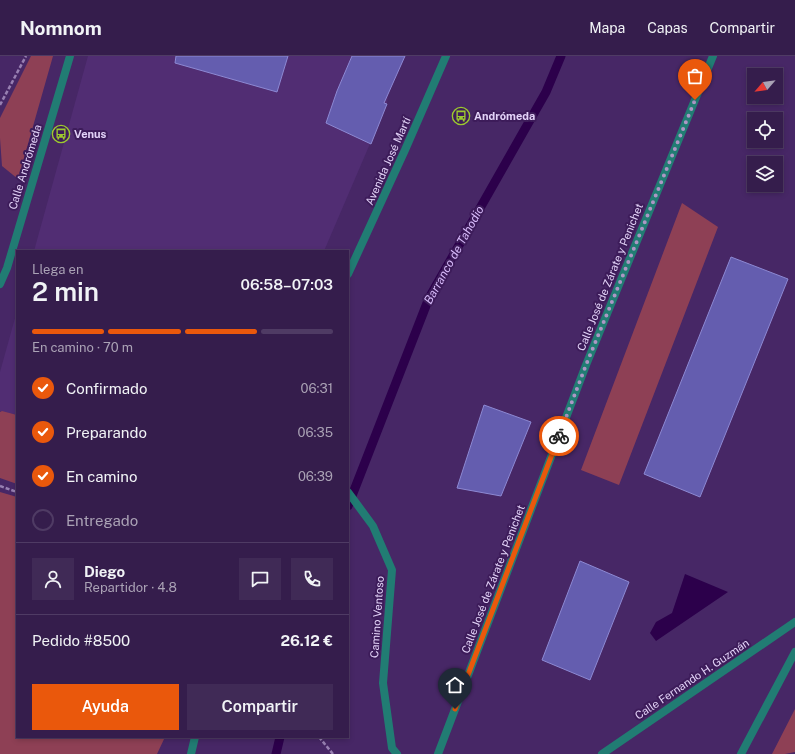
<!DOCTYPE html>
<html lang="es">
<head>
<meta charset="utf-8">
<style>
  :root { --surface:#351d4c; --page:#402a56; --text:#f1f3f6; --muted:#aaa2b5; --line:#4f3b64; --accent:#ea580c }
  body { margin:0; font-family:"Public Sans",sans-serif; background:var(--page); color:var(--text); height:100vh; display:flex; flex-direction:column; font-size:15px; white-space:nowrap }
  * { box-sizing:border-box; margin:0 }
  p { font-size:13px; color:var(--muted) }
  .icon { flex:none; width:22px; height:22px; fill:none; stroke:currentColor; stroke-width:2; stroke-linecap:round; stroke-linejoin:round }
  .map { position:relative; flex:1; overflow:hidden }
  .side { position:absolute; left:16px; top:194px; width:333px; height:488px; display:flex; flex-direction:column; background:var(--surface); border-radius:0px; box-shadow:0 2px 6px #0003,0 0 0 1px var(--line) }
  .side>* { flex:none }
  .needle { width:26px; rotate:242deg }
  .buttons { position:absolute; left:747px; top:12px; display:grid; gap:8px }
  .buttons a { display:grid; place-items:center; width:36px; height:36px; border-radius:0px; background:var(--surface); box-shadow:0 2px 6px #0003,0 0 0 1px var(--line); font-size:20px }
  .pin { position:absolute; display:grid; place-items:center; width:34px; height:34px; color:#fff; margin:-41px -17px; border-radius:50% 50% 50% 0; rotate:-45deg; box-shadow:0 0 4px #0007 }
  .pin .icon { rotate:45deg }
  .courier { position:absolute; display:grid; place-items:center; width:40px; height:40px; margin:-20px; border:3px solid #ea580c; border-radius:50%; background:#fff; color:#222; box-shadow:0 1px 5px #0007 }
  .summary em { font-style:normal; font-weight:600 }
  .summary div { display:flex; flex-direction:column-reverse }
  .summary { display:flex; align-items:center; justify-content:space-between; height:68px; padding:0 16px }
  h1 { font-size:26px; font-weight:600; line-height:30px }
  .bar { display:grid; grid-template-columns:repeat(4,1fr); gap:6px 4px; align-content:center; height:48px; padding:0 16px }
  .bar i { height:5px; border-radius:3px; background:var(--line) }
  .bar .active { background:var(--accent) }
  .bar p { grid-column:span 4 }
  .line { display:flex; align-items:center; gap:10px; padding:0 16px; border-top:1px solid var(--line) }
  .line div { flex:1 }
  .round { display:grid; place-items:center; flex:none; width:42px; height:42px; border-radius:0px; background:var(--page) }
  ol { padding:0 16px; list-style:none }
  li { display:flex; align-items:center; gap:12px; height:44px }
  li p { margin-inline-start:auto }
  li .icon { padding:4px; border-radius:50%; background:var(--accent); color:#fff; stroke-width:4 }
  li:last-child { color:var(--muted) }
  li i { width:22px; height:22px; border:2px solid var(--line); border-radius:50% }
  .cta { display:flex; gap:8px; margin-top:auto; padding:8px 16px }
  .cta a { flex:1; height:46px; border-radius:0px; background:var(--accent); color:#fff; font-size:16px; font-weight:600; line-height:46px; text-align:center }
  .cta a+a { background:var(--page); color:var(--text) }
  header { display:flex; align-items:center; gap:24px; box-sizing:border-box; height:56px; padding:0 20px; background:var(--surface); border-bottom:1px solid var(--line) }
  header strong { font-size:19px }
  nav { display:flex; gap:22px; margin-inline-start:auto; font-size:14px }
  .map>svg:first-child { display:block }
  .built { fill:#512d73 }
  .green { fill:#8e4055 }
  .water { fill:#2c004b }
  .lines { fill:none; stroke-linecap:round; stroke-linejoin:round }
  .stream { stroke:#2c004b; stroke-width:9 }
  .building { fill:#645daf; stroke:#8d89d3 }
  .path { stroke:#9880b2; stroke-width:2.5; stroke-dasharray:4 2; stroke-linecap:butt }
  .minor { stroke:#217c73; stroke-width:8 }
  .done { stroke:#ac97c5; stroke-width:4; stroke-dasharray:0 7.2 }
  .route { stroke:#ea580c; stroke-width:5 }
  .labels { text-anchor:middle; stroke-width:4; stroke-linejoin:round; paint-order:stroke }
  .poi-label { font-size:11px; font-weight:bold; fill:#e3d3f8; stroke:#3d1c5a; text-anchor:start }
  .street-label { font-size:11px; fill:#e3d3f8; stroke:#3d1c5a }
  .water-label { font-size:12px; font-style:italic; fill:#d9bcfc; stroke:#3d1c5a }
</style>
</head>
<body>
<header>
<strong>Nomnom</strong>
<nav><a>Mapa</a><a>Capas</a><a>Compartir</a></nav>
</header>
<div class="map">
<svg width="795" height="698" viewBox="0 0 795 698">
  <rect width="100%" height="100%" fill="#472766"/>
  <path class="built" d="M 88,0 L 405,0 L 388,38 L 387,48 L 324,195 L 34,195 Z
    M 17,255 L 17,359 L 0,355 L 0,316 Z"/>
  <path class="green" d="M 31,0 L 53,0 L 18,123 L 2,110 L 0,82 L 0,62 Z
    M 682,147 L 718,171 L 619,429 L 581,414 Z
    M 2,355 L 17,359 L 17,428 L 0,422 L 0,356 Z
    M 0,436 L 17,441 L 17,681 L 165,681 L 157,698 L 0,698 Z
    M 795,653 L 795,696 L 785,698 L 772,698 Z"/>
  <path class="water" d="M 685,518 L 728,536 L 656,585 L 650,577 L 656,566 L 672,557 Z"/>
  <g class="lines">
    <path class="stream" d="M 348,450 L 429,242 L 546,36 L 561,0
      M 276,698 L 280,681"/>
  </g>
  <path class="building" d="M 176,0 L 288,0 L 277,36 L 175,7 Z
    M 352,0 L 405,0 L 384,47 L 387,48 L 371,88 L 326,67 L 337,35 Z
    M 731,201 L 788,223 L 700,441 L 644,418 Z
    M 484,349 L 531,366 L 501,440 L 457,432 Z
    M 580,505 L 629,526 L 590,624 L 542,604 Z"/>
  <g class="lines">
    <path class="path" d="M 0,49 L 26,0
      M 0,430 L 17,436
      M 319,681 L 333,698"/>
    <path class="minor" d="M 348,218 L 405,94 L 446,0
      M 0,228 L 7,212 L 70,0
      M 348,436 L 373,470 L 392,514 L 383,627 L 392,692 L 397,698
      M 191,698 L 195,681
      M 438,698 L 586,309 L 713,0
      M 602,698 L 795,566
      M 741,698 L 795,596"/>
  </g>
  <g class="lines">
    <path class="done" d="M 559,380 L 586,309 L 695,44"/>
    <path class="route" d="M 455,653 L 559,380"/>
  </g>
  <defs>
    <symbol id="bus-ring" viewBox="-11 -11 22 22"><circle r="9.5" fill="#3d1c5a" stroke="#9dca2f" stroke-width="1.5"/><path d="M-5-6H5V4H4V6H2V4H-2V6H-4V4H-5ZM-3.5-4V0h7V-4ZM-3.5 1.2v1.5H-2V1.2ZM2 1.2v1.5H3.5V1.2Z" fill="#9dca2f"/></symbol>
  </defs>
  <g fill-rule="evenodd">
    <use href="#bus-ring" x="451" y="50" width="20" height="20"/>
    <use href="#bus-ring" x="51" y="68" width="20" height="20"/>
  </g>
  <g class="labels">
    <g class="poi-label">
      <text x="474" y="64">Andrómeda</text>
      <text x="74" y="82">Venus</text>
    </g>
    <g class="street-label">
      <text transform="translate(388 105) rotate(-66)" y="4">Avenida José Martí</text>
      <text transform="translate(25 111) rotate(-73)" y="4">Calle Andrómeda</text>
      <text transform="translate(610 221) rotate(-68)" y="4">Calle José de Zárate y Penichet</text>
      <text transform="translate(493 523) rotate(-69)" y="4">Calle José de Zárate y Penichet</text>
      <text transform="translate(377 561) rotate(-86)" y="4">Camino Ventoso</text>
      <text transform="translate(692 623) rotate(-34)" y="4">Calle Fernando H. Guzmán</text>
    </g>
    <g class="water-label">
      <text transform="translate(454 199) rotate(-61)" y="4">Barranco de Tahodio</text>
    </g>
  </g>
</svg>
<div class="buttons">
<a><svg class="needle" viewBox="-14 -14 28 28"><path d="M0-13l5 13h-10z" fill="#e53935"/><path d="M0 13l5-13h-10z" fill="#aaa2b5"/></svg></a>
<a><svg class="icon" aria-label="locate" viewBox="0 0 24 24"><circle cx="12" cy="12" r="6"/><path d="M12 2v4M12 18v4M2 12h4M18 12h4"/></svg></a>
<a><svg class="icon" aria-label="layers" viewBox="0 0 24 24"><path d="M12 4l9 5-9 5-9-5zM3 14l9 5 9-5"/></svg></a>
</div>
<div class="pin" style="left:695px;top:44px;background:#ea580c"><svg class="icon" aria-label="bag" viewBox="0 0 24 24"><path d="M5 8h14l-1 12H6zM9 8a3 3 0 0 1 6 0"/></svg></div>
<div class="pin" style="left:455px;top:653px;background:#1f2937"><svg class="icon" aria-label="home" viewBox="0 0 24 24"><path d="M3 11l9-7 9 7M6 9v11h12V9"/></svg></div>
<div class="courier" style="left:559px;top:380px"><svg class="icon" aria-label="bike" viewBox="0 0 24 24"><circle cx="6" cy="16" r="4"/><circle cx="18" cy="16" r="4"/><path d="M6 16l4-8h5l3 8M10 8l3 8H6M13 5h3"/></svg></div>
<section class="side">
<div class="summary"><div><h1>2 min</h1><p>Llega en</p></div><em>06:58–07:03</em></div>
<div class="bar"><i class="active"></i><i class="active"></i><i class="active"></i><i></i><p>En camino · 70 m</p></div>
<ol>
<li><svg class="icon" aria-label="check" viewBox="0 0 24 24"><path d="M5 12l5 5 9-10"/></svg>Confirmado<p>06:31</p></li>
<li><svg class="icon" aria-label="check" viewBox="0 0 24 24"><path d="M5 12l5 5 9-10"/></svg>Preparando<p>06:35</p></li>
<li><svg class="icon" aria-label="check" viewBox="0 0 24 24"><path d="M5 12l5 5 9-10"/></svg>En camino<p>06:39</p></li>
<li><i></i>Entregado</li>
</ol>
<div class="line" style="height:72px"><a class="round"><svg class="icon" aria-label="person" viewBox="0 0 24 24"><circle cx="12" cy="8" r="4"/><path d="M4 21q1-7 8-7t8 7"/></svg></a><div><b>Diego</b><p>Repartidor · 4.8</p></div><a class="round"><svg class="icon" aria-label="chat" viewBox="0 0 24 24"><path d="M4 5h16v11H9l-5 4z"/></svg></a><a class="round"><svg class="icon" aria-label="phone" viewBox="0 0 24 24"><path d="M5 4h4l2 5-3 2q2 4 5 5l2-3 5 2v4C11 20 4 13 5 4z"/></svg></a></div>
<div class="line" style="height:52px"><div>Pedido #8500</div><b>26.12 €</b></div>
<div class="cta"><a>Ayuda</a><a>Compartir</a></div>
</section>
</div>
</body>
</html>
